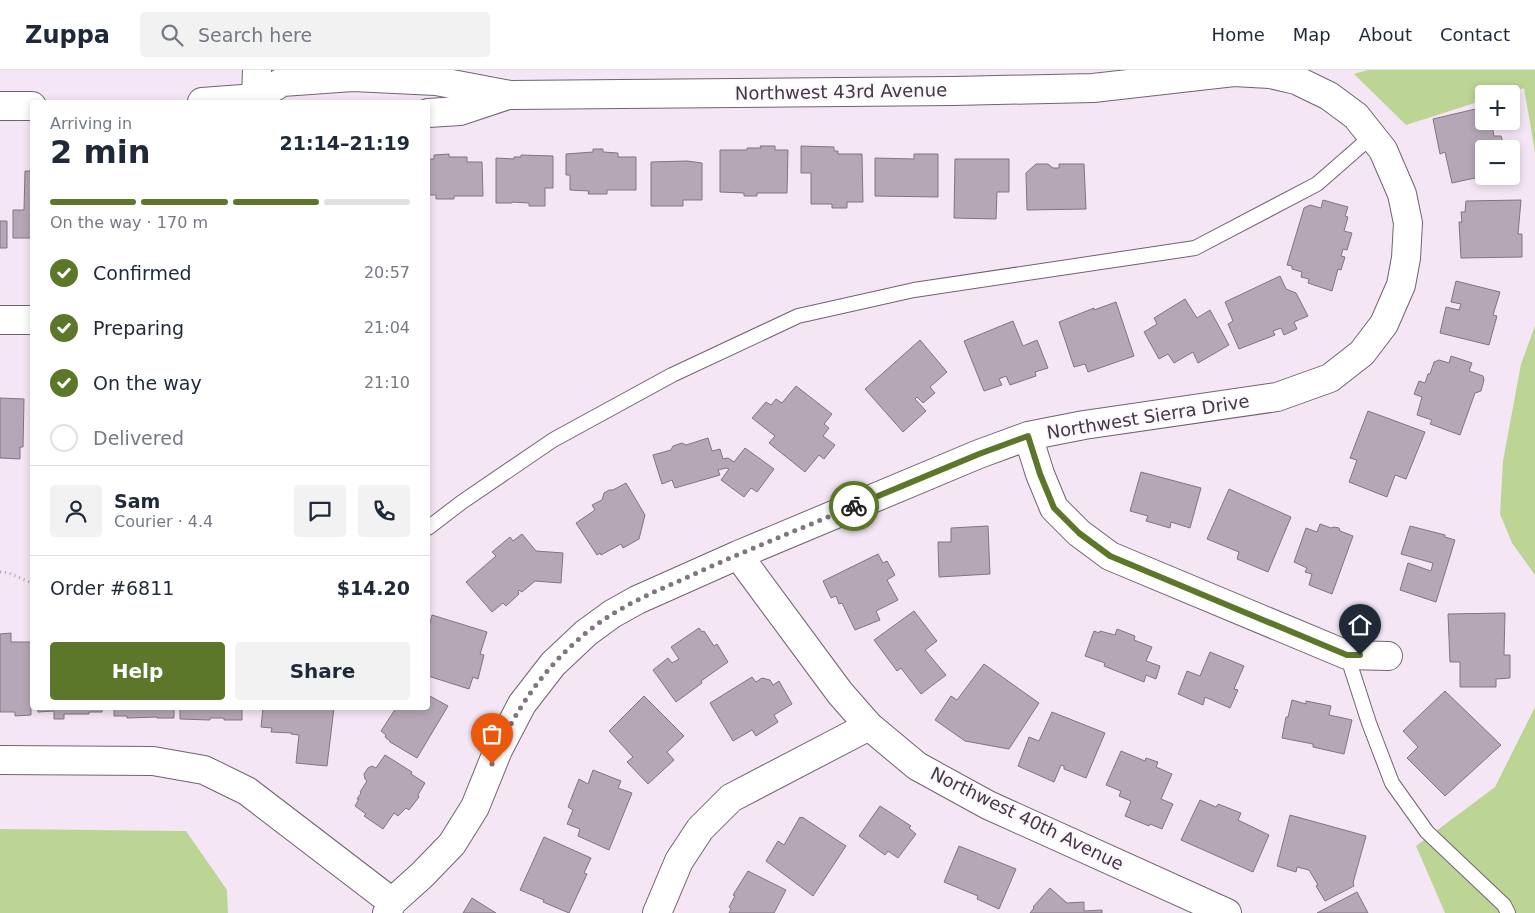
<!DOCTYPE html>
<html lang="en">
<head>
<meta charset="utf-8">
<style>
  :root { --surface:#fff; --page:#f2f2f3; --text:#1f2937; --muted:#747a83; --line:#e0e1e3; --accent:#5d772a }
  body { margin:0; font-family:"DejaVu Sans",sans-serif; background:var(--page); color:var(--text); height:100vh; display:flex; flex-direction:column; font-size:19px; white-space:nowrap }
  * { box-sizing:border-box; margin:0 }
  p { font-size:16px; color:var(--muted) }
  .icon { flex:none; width:28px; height:28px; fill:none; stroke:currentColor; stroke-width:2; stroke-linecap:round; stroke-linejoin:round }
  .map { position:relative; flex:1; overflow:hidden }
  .drawer { position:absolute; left:30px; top:30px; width:400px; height:610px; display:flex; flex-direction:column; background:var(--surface); border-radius:5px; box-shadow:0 2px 8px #0003 }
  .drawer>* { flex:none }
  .buttons { position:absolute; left:1475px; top:15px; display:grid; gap:10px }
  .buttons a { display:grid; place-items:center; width:45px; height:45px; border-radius:5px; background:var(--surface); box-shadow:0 2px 8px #0003; font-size:25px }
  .pin { position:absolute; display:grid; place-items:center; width:42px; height:42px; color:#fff; margin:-51px -21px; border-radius:50% 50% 50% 0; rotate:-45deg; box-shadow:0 0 5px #0007 }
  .pin .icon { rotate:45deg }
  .courier { position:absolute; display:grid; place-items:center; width:50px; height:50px; margin:-25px; border:4px solid #5d772a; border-radius:50%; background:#fff; color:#222; box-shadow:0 1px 6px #0007 }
  .summary em { font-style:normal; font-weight:700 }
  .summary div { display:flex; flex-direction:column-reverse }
  .summary { display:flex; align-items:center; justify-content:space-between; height:85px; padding:0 20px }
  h1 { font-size:32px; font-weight:700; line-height:38px }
  .bar { display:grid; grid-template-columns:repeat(4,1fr); gap:8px 5px; align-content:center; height:60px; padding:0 20px }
  .bar i { height:6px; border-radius:4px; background:var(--line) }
  .bar .current { background:var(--accent) }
  .bar p { grid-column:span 4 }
  .line { display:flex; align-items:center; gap:12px; padding:0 20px; border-top:1px solid var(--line) }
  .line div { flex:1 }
  .round { display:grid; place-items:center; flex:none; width:52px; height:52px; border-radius:5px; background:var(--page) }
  ol { padding:0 20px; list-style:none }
  li { display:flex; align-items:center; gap:15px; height:55px }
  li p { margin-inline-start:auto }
  li .icon { padding:5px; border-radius:50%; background:var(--accent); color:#fff; stroke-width:4 }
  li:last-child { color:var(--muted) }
  li i { width:28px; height:28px; border:2px solid var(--line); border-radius:50% }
  .cta { display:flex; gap:10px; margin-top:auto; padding:10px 20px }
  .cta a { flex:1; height:58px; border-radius:5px; background:var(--accent); color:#fff; font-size:20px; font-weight:700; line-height:58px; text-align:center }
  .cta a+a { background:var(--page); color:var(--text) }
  header { display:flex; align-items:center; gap:30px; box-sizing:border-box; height:70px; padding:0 25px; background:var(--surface); border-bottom:1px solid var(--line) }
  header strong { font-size:24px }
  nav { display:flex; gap:28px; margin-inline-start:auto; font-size:18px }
  .search { width:350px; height:45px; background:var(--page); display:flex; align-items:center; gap:12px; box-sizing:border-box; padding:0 18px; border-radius:5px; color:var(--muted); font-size:19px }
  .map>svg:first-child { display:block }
  .green { fill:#bcd594 }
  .building { fill:#b5a7b6; stroke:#827483 }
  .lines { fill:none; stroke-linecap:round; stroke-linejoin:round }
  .lane-casing { stroke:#706370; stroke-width:16 }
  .street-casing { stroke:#706370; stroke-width:30 }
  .secondary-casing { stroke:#706370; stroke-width:30 }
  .path { stroke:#aea2af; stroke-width:3; stroke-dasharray:1 4; stroke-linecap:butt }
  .lane { stroke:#fff; stroke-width:14 }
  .street { stroke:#fff; stroke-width:28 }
  .secondary { stroke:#fff; stroke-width:28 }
  .done { stroke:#7f7680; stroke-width:5; stroke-dasharray:0 9 }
  .route { stroke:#5d772a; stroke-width:6 }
  .labels { text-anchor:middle; stroke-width:4; stroke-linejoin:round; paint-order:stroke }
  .street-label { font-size:18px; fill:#403a41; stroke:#fff5ff }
</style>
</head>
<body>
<header>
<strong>Zuppa</strong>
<div class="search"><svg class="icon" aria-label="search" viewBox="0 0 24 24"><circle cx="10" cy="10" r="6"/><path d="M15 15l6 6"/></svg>Search here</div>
<nav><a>Home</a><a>Map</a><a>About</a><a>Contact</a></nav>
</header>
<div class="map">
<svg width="1535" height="843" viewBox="0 0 1535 843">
  <rect width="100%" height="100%" fill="#f5e6f6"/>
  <path class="green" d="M 1368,0 L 1535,0 L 1535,82 L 1524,18 L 1505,24 L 1484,24 L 1484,30 L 1406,55 L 1354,4 Z
    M 1535,256 L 1535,505 L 1512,473 L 1500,444 L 1503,391 L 1521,294 Z
    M 1535,637 L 1535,843 L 1445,843 L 1416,776 L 1495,717 Z
    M 0,759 L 186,761 L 227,820 L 228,843 L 0,843 Z"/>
  <path class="building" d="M 1484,37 L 1484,51 L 1491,51 L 1494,66 L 1501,66 L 1505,79 L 1484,79 L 1484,106 L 1452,113 L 1445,82 L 1440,84 L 1433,49 Z
    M 760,76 L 775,76 L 775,80 L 788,80 L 787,123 L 757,123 L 757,126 L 744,126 L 744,123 L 720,122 L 720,80 L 747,80 L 747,78 L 761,78 Z
    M 801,76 L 834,77 L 834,81 L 838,81 L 838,84 L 862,84 L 863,132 L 847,132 L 847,138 L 832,138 L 832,134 L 811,134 L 811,103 L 801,103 Z
    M 593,79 L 603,79 L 603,82 L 618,83 L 618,87 L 636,87 L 636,120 L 607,120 L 607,124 L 588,124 L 589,121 L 570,120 L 570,105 L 566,105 L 566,84 L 593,82 Z
    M 449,84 L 449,87 L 467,87 L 467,92 L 482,92 L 483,126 L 454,126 L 454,129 L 436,129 L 436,125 L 428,125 L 428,89 L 434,89 L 434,85 Z
    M 914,84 L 938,84 L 938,127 L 875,126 L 875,88 L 914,89 Z
    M 521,85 L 553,86 L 553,118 L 545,118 L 545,136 L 529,136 L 529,133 L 512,132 L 512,133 L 496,133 L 496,88 L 514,89 L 514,87 L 521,87 Z
    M 955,89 L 1009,89 L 1009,122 L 997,122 L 996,149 L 954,148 Z
    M 687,91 L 702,93 L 702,130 L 683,130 L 683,136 L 651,136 L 651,92 Z
    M 1036,94 L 1048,94 L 1053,98 L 1059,98 L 1059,94 L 1084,94 L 1086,139 L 1027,140 L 1026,103 Z
    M 25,101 L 32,101 L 32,168 L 13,168 L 13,140 L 24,140 Z
    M 1323,130 L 1348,137 L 1345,146 L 1348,147 L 1344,161 L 1352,163 L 1347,180 L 1343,179 L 1341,186 L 1345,187 L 1341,200 L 1338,199 L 1332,221 L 1308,213 L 1309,209 L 1301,207 L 1302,202 L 1292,199 L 1292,196 L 1287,195 L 1304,138 L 1310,135 L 1321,138 Z
    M 1521,130 L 1518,164 L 1522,164 L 1522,187 L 1461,188 L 1459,152 L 1462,152 L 1461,142 L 1465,142 L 1466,131 Z
    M 0,151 L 7,151 L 7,178 L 0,178 Z
    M 1280,206 L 1286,219 L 1296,223 L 1308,246 L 1294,252 L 1297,259 L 1284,265 L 1281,258 L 1273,261 L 1275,265 L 1239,279 L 1228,254 L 1233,251 L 1225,232 Z
    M 1456,211 L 1500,222 L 1493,245 L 1497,246 L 1489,275 L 1440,263 L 1446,237 L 1459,240 L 1461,234 L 1451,232 Z
    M 1185,229 L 1197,248 L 1210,240 L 1229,275 L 1198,293 L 1193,282 L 1174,293 L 1168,284 L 1159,289 L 1144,262 L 1157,254 L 1154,248 Z
    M 1116,232 L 1134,286 L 1088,302 L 1085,294 L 1074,297 L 1059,252 L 1094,238 L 1094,240 Z
    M 1013,251 L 1023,276 L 1037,270 L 1048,298 L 1035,302 L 1036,306 L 1010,315 L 1006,306 L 999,309 L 1002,315 L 984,321 L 964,271 Z
    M 920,270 L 947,302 L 930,317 L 935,323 L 923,333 L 917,327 L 915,329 L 926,341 L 903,362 L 865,319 Z
    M 1451,286 L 1472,293 L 1469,301 L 1483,306 L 1484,310 L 1481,321 L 1475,323 L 1460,365 L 1430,354 L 1432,350 L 1417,345 L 1422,327 L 1414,324 L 1419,311 L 1425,313 L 1428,304 L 1430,304 L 1434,292 L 1439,290 L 1449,293 Z
    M 796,316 L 832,344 L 824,354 L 829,358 L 823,366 L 835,375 L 824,389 L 819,385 L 805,402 L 769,373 L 775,366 L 752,348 L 766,332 L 771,335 L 776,329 L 782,333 Z
    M 0,328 L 24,329 L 23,377 L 20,377 L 20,389 L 0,388 Z
    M 1368,341 L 1425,362 L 1406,409 L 1395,405 L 1387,427 L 1349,412 L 1357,390 L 1350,388 Z
    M 708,368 L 712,381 L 720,379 L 723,389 L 728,388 L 734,392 L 745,378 L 774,399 L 757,422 L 751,418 L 744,427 L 721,410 L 729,399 L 726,398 L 718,400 L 720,405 L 675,418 L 672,410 L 662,414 L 653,385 L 671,380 L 673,376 L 682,373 L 686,375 Z
    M 1141,402 L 1201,418 L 1190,458 L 1171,452 L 1170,458 L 1146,451 L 1148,446 L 1130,441 Z
    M 626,413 L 645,445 L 639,469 L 623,478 L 621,474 L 601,485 L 600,483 L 597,485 L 576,453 L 595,440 L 592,435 L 602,430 L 604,423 L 609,420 L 613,420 Z
    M 1229,419 L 1291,447 L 1268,502 L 1237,489 L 1239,482 L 1207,469 Z
    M 1320,454 L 1331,458 L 1334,457 L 1339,458 L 1340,461 L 1353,466 L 1332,524 L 1309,515 L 1312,504 L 1305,502 L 1307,498 L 1294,492 L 1306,458 L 1317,462 Z
    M 988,456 L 990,504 L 939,507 L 938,472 L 951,472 L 951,458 Z
    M 1410,456 L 1445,465 L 1445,467 L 1455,470 L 1436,532 L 1400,520 L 1408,493 L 1431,501 L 1433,493 L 1401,484 Z
    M 522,464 L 536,481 L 563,483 L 561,513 L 535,511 L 522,522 L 519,520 L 518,521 L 519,524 L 506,536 L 503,533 L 492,542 L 466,512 L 496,486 L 492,482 L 510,467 L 513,471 Z
    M 878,484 L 883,493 L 887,491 L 895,505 L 887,510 L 898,530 L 876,541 L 880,550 L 855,560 L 842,533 L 839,534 L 836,526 L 831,528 L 823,511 Z
    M 914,541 L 937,571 L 925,580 L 946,605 L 921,624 L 901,598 L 897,601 L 874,570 Z
    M 1505,543 L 1504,585 L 1510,585 L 1510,608 L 1496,609 L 1496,617 L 1460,617 L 1460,592 L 1450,592 L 1448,544 Z
    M 432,545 L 487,562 L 480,584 L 484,585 L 478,609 L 473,607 L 469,619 L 428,606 L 428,561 Z
    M 699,558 L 702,562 L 704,561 L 714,576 L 717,574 L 728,592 L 701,611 L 702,613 L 676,632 L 653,600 L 668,588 L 672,593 L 679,589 L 671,577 Z
    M 1117,559 L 1135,566 L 1134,570 L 1152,577 L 1146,591 L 1160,596 L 1156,609 L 1146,605 L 1144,612 L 1104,596 L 1105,593 L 1085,586 L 1094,561 L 1099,563 L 1100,561 L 1115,565 Z
    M 11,563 L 11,572 L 31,572 L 31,645 L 15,646 L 15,642 L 0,642 L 0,564 Z
    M 1210,582 L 1244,596 L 1234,619 L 1238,620 L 1230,638 L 1205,627 L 1203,635 L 1178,624 L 1187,601 L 1200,606 Z
    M 984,594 L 1039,633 L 1009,679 L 965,671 L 935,650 L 951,626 L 957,630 Z
    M 752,607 L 756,612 L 762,608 L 770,610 L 773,615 L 779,611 L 792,634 L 774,645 L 778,652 L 756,666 L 752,660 L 733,671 L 710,633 Z
    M 1445,621 L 1501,675 L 1445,726 L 1407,688 L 1418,677 L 1403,661 Z
    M 428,625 L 448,636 L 417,688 L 390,672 L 390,671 L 385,667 L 386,665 L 381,661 L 396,638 L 428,638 Z
    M 644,626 L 684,666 L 667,682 L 674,690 L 648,714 L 627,692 L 633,687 L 609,661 Z
    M 1292,630 L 1306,634 L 1306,631 L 1331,636 L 1329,645 L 1352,650 L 1344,684 L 1313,677 L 1313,674 L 1282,668 L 1286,647 L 1288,647 Z
    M 38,638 L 102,638 L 102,642 L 89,642 L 89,644 L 64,644 L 64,649 L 54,649 L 54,641 L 38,642 Z
    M 114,638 L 174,638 L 174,648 L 157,648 L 157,647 L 127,648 L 127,646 L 114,646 Z
    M 180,638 L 242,638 L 242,650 L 224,650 L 224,648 L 210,648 L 210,650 L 180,649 Z
    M 263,638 L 334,638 L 327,696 L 296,693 L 299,665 L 291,664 L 292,663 L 271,662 L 272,658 L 261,657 Z
    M 1052,642 L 1105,663 L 1086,708 L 1064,699 L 1064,696 L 1061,695 L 1054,712 L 1018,696 L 1029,667 L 1039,671 Z
    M 1121,681 L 1145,691 L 1146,688 L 1158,692 L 1156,697 L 1172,704 L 1161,729 L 1173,734 L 1162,759 L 1150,754 L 1149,756 L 1125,746 L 1131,731 L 1119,726 L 1121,721 L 1106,715 Z
    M 385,685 L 412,702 L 411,704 L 425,713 L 418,725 L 419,727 L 409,740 L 406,738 L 398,746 L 394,743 L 383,759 L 364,746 L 366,744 L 355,736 L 359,729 L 357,729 L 361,723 L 360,722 L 367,711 L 365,709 L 364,704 L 368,698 L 372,696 L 376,698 Z
    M 593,700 L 621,711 L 618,718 L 632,723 L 609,780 L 578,766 L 580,759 L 567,754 L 573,740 L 568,737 L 579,709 L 588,714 Z
    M 1200,730 L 1216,737 L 1218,734 L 1241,743 L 1238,750 L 1269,765 L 1253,802 L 1181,770 Z
    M 880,736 L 911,756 L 909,758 L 916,764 L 898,788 L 888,781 L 885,785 L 859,766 Z
    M 1290,745 L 1366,766 L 1353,813 L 1354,816 L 1325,831 L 1316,816 L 1318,815 L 1309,800 L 1297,797 L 1296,802 L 1277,796 Z
    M 800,747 L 801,748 L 802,747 L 846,776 L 813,826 L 766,791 L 778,771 L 784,775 Z
    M 544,767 L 591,788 L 584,803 L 587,804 L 569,843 L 543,832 L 544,830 L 520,820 Z
    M 959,776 L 1016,799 L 999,839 L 977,829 L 978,826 L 944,812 Z
    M 748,801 L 786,820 L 774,843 L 729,843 L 731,839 L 729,837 L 735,826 L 733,825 Z
    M 1050,818 L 1067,833 L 1084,832 L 1084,841 L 1102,840 L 1102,843 L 1030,843 L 1034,838 L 1033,837 Z
    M 1357,822 L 1368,843 L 1317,843 Z
    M 472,828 L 496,843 L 463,843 Z"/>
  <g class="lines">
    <defs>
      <path id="lane" d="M 428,458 L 462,432 L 553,370 L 672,305 L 798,246 L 914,220 L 1195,178 L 1317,114 L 1372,66
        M 1347,585 L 1369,653 L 1392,713 L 1427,762 L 1504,835 L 1508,843"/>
      <path id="street" d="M 264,32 L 256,28 L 282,12 L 353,7 L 436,11 L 510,25 L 953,21 L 1093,18 L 1234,2 L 1270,4 L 1296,10 L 1329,26 L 1356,46 L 1383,80 L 1402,124 L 1408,153 L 1406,188 L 1401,215 L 1384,254 L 1362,283 L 1330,308 L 1277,327 L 1084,355 L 1028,366 L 979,384 L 738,485 L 637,530 L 612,544 L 586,563 L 553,594 L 522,634 L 498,680 L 475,737 L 452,774 L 422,805 L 392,832 L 387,843
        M 428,43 L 460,41 L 508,25
        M 0,250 L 32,250
        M 1028,366 L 1040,404 L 1054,438 L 1079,463 L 1110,486 L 1347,585 L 1388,586
        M 738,485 L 840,623 L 869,656 L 917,696 L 988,735 L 1227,843
        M 0,690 L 153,691 L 204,700 L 247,721 L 392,832
        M 657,843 L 679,791 L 700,759 L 731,728 L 869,656"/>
      <path id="secondary" d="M 202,32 L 256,28 L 257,0
        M 0,36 L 32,36"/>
    </defs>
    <use href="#lane" class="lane-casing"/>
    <use href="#street" class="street-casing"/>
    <use href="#secondary" class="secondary-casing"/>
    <path class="path" d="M 0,502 L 9,503 L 32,513"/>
    <use href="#lane" class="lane"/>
    <use href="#street" class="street"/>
    <use href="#secondary" class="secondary"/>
  </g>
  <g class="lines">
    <path class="done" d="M 492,694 C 512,644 544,597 586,563 C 616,538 651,523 686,508 C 741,482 798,460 854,436"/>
    <path class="route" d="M 854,436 L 979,384 L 1028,366 L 1040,404 L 1054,438 L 1079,463 L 1110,486 L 1347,585 L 1360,585"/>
  </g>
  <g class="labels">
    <g class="street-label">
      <text transform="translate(841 22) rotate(-1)" y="6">Northwest 43rd Avenue</text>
      <text transform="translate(1148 347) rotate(-9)" y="6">Northwest Sierra Drive</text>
      <text transform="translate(1027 749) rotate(26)" y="6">Northwest 40th Avenue</text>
    </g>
  </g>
</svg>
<div class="buttons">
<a>+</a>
<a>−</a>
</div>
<div class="pin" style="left:492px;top:694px;background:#ea580c"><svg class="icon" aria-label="bag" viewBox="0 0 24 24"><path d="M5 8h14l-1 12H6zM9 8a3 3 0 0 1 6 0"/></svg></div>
<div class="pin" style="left:1360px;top:585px;background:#1f2937"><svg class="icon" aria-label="home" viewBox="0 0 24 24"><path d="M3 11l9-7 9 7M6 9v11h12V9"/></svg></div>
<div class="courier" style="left:854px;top:436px"><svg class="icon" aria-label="bike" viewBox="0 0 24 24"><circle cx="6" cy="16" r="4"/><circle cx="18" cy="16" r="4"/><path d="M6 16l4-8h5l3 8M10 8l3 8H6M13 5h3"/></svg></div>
<section class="drawer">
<div class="summary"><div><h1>2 min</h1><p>Arriving in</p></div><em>21:14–21:19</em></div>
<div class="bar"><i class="current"></i><i class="current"></i><i class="current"></i><i></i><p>On the way · 170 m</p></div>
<ol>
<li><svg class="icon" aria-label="check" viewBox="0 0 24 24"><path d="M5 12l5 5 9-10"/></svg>Confirmed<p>20:57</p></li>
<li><svg class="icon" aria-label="check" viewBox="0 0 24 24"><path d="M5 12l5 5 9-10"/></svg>Preparing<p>21:04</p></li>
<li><svg class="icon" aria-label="check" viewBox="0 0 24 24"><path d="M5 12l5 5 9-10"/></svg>On the way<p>21:10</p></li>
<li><i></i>Delivered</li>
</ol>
<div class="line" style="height:90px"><a class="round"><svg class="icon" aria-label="person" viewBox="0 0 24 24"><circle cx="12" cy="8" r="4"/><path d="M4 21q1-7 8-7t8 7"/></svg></a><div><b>Sam</b><p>Courier · 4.4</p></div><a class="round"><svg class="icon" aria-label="chat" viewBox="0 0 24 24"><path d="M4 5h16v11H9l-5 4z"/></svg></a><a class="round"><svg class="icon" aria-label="phone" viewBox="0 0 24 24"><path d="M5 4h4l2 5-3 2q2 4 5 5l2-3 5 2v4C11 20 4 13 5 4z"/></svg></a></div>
<div class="line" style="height:65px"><div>Order #6811</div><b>$14.20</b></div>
<div class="cta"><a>Help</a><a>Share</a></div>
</section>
</div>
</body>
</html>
